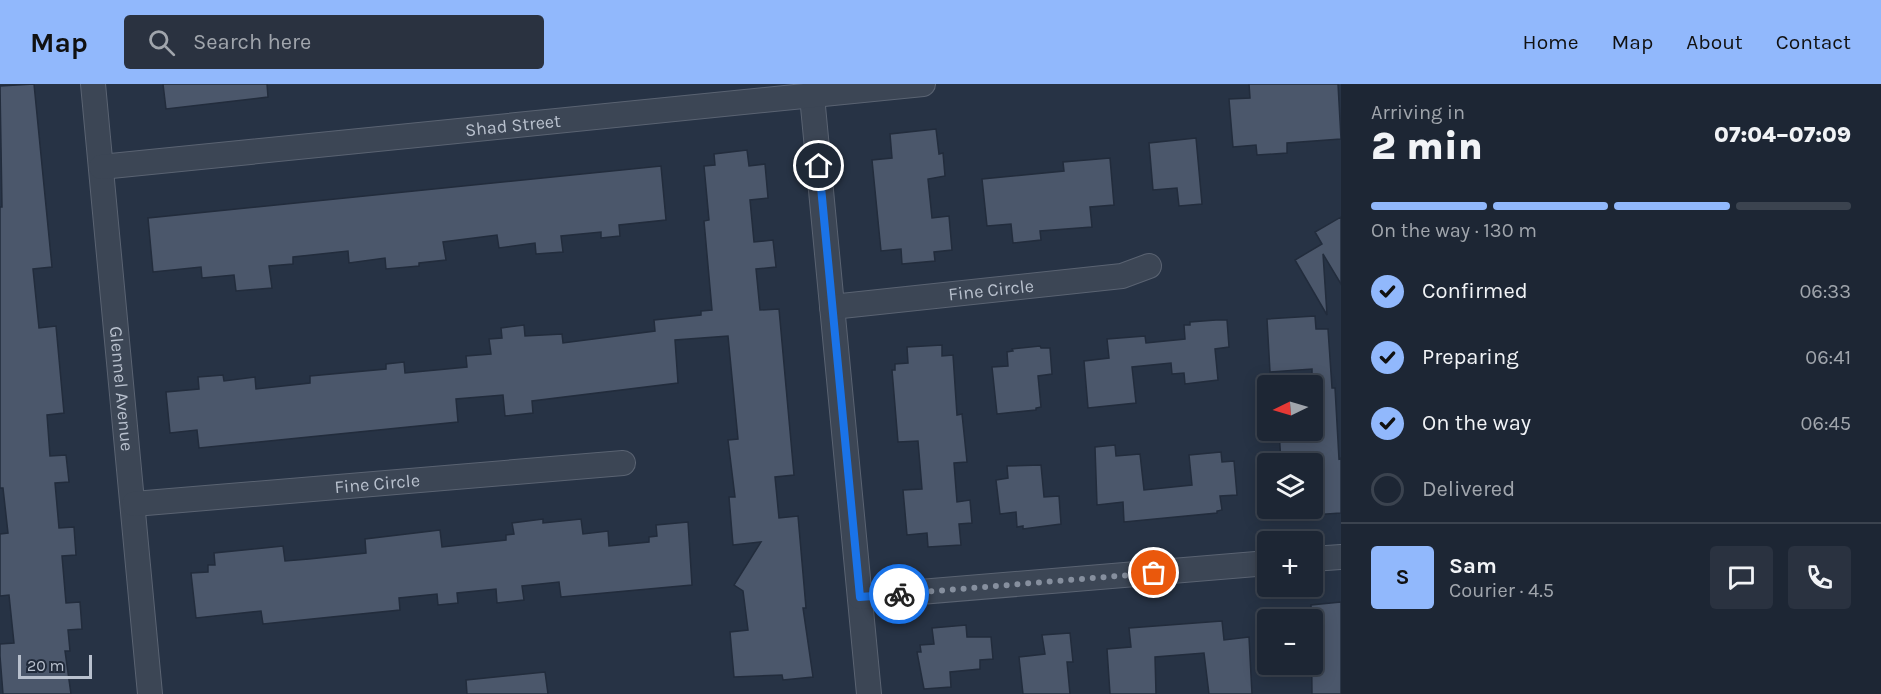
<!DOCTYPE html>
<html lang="en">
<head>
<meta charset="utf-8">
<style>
  :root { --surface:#1d2634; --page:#2a3240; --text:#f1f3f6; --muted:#a0a5ac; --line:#3b434f; --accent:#91b8fc }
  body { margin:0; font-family:Karla,sans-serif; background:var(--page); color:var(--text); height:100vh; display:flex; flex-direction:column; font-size:22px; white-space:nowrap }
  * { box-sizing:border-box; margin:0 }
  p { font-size:20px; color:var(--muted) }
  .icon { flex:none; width:33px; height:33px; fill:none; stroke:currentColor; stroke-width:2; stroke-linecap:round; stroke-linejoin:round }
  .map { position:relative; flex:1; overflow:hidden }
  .side { display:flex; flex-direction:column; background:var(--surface); width:540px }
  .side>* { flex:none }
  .needle { width:39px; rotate:265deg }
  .controls { position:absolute; left:1257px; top:291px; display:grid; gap:12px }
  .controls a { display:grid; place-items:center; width:66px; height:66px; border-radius:6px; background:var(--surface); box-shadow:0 3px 15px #0003,0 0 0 2px var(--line); font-size:30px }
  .scale { position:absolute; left:18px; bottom:15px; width:74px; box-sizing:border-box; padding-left:6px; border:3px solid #b9c1ce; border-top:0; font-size:16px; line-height:21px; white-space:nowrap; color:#b9c1ce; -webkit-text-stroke:4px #202a3a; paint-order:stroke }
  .pin { position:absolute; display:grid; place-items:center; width:51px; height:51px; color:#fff; margin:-26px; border:3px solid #fff; border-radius:50%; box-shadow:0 2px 6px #0007 }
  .courier { position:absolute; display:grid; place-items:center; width:60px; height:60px; margin:-30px; border:4px solid #1a73e8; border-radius:50%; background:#fff; color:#222; box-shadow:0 2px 8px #0007 }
  .summary em { font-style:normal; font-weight:800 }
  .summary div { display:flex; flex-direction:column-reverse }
  .summary { display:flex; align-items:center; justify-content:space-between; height:102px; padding:0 30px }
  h1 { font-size:39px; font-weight:800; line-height:45px }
  .bar { display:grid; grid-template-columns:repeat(4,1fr); gap:9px 6px; align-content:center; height:72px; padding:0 30px }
  .bar i { height:8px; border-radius:4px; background:var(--line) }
  .bar .current { background:var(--accent) }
  .bar p { grid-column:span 4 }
  .line { display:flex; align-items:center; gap:15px; padding:0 30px; border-top:2px solid var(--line) }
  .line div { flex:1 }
  .round { display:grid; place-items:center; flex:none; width:63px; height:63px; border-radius:6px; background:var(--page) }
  ol { padding:0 30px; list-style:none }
  li { display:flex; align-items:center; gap:18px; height:66px }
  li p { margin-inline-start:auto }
  li .icon { padding:6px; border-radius:50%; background:var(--accent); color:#111; stroke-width:4 }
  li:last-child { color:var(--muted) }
  li i { width:33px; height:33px; border:3px solid var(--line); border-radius:50% }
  header { display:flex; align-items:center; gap:36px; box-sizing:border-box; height:84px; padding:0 30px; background:var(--accent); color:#111 }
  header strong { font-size:28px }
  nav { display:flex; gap:33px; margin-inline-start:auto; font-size:21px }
  .search { width:420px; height:54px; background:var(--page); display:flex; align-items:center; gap:15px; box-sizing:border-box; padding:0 21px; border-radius:6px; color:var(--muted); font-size:22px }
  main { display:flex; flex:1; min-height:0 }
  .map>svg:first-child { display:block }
  .building { fill:#4b576b; stroke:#222c3c; stroke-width:1.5 }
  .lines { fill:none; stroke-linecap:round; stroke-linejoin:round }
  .minor-casing { stroke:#5a6372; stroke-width:26 }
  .minor { stroke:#3c4655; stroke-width:24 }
  .done { stroke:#868f9e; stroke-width:6; stroke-dasharray:0 10.8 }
  .route { stroke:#1a73e8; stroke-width:8 }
  .labels { text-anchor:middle; stroke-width:4.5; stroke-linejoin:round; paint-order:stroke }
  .street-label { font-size:18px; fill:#b9c1ce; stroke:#202a3a }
</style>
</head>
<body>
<header>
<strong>Map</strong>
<div class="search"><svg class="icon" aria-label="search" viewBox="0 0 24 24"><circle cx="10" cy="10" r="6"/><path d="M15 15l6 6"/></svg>Search here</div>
<nav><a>Home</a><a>Map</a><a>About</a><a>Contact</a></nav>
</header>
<main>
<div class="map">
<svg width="1341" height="610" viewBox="0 0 1341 610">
  <rect width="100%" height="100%" fill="#273345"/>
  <path class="building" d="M 34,0 L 52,183 L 33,185 L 39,244 L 56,242 L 64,329 L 47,331 L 50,372 L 66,371 L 69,398 L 55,399 L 59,444 L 74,443 L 76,471 L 62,472 L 66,519 L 80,518 L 82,545 L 68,546 L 70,567 L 65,567 L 71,610 L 3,610 L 0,572 L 0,560 L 14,559 L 9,511 L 0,512 L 0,450 L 8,449 L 3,404 L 0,404 L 0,123 L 2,123 L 0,2 Z
    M 163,0 L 267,0 L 268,13 L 166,25 Z
    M 1249,0 L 1338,0 L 1341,55 L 1287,59 L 1287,69 L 1257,71 L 1256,61 L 1233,63 L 1229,15 L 1250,14 Z
    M 936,45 L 939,70 L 943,69 L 945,92 L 928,95 L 932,134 L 949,132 L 952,166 L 934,168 L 935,177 L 902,180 L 901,165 L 881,167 L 872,76 L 892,74 L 890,50 Z
    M 1196,54 L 1202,120 L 1179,122 L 1177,104 L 1153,106 L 1149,59 Z
    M 747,66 L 749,82 L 765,80 L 768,114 L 750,116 L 754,158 L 773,156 L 776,183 L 756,185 L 760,226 L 779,225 L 794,391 L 775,393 L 779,434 L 798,432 L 806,524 L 803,524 L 813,593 L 783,596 L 782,591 L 734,593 L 730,548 L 748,546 L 743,507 L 734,501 L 761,458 L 733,461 L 729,413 L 735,413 L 728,356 L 738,355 L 728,252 L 675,256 L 678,299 L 532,317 L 533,329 L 505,332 L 503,311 L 456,315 L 458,338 L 199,364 L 197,346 L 170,349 L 166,308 L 199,305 L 198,293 L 223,291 L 224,297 L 255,293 L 256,305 L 310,299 L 310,292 L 386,285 L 386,280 L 404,278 L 405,289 L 467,283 L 466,272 L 491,270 L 489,255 L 502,254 L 501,244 L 524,241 L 525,252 L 562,250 L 563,259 L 655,247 L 654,236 L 701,231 L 701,227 L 712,226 L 704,137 L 709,136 L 704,82 L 715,81 L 714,70 Z
    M 1110,74 L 1114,121 L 1090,123 L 1092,143 L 1040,147 L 1041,156 L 1013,159 L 1011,140 L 987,142 L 982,95 L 1064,87 L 1063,78 Z
    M 661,82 L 666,136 L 619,141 L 620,152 L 601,154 L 601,148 L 561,152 L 563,168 L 536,170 L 535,159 L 499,164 L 497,151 L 443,158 L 446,176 L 419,179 L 419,182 L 386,185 L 385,174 L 349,179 L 348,167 L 293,173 L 293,180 L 269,182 L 272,204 L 236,207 L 234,191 L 202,194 L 201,183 L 153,188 L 148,134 Z
    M 1341,133 L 1341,200 L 1323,170 L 1327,231 L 1295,176 L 1322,160 L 1315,148 Z
    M 1315,232 L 1316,245 L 1328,245 L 1332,304 L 1335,304 L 1339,375 L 1341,374 L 1341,429 L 1312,431 L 1312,380 L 1281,380 L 1279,346 L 1312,346 L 1312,285 L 1270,288 L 1267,235 Z
    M 1216,236 L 1227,236 L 1229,263 L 1215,265 L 1218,296 L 1185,300 L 1184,289 L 1172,290 L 1171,279 L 1132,283 L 1136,319 L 1088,324 L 1084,277 L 1109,274 L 1107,255 L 1145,252 L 1146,259 L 1185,255 L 1184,241 L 1190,241 L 1190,238 Z
    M 942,261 L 942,272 L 953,271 L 957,331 L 962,330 L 967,378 L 954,379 L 957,418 L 970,416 L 972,439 L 959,440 L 961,461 L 928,463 L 927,449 L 907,451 L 903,406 L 922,405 L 918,357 L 898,358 L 892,286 L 895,286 L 895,280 L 908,279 L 907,263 Z
    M 1040,262 L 1041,264 L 1050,264 L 1052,290 L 1038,292 L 1041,323 L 1036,324 L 1036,326 L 997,330 L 992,283 L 1008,282 L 1007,268 L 1013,267 L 1012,265 Z
    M 1115,361 L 1116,372 L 1140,370 L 1144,406 L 1192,401 L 1189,371 L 1221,368 L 1222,378 L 1234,377 L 1237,411 L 1220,412 L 1222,426 L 1217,427 L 1217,429 L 1124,438 L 1123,418 L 1097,421 L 1095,363 Z
    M 1041,381 L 1044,413 L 1059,412 L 1061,440 L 1023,445 L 1023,442 L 1017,443 L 1016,428 L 1000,430 L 996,396 L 1008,394 L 1007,382 Z
    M 543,435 L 543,439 L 581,435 L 583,450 L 608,447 L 609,462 L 649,458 L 649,453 L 657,452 L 656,441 L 688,438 L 692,501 L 561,513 L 559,498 L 522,502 L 524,516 L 497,519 L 496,505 L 457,509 L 458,519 L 438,521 L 437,510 L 399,514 L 400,526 L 263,540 L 261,527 L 196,534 L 191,489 L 208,488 L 208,481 L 215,481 L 214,469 L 283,462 L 285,477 L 309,475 L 366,469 L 365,455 L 440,446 L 442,463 L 479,459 L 506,456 L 506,451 L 514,450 L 512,439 Z
    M 1341,518 L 1341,610 L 1312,610 L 1311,521 Z
    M 1222,537 L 1224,556 L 1249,553 L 1252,610 L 1209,610 L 1204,569 L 1155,573 L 1156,610 L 1110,610 L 1107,565 L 1131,563 L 1129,544 Z
    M 966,541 L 967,553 L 991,553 L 993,575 L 980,576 L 980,585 L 950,588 L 951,603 L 924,605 L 917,568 L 921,568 L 920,561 L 934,560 L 932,544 Z
    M 1070,549 L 1073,578 L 1067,578 L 1070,610 L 1023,610 L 1019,573 L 1045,570 L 1042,551 Z
    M 545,588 L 548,610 L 467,610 L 466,596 Z"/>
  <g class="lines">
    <defs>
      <g id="minor">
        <path id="s1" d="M 93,0 L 150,610"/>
        <path d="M 812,12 L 869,610"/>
        <path id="s2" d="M 101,83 L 923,0"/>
        <path id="s3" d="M 832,223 L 1122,192 L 1149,182"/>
        <path id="s4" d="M 134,420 L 623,379"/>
        <path d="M 1312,475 L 1341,473"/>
        <path d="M 860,513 L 1268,479"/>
      </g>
    </defs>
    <use href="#minor" class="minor-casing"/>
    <use href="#minor" class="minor"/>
  </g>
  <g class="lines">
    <path class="done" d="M 899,510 L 1154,489"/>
    <path class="route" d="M 819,82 L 860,513 L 899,510"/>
  </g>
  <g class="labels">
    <g class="street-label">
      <text dy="6" stroke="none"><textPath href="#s2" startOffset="414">Shad Street</textPath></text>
      <text dy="6" stroke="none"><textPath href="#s3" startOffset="160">Fine Circle</textPath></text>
      <text dy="6" stroke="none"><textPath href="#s1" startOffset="306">Glennel Avenue</textPath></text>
      <text dy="6" stroke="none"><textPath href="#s4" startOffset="244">Fine Circle</textPath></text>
    </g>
  </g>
</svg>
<div class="controls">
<a><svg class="needle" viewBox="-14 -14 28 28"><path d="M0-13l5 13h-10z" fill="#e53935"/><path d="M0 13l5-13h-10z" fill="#a0a5ac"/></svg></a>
<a><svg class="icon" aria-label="layers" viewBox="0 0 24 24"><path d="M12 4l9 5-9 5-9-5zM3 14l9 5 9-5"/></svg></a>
<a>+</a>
<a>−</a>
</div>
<div class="scale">20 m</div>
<div class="pin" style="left:1154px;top:489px;background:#ea580c"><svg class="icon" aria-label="bag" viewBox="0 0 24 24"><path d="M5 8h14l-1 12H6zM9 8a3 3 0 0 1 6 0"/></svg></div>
<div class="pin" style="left:819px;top:82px;background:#1f2937"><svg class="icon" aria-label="home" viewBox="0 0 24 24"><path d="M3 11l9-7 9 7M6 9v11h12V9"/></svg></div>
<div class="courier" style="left:899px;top:510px"><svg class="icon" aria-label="bike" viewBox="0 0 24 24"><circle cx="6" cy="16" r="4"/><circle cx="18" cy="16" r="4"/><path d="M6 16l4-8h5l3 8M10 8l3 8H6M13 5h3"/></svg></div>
</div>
<section class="side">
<div class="summary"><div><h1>2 min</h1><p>Arriving in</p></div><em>07:04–07:09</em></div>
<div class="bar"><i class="current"></i><i class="current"></i><i class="current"></i><i></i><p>On the way · 130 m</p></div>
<ol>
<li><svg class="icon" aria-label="check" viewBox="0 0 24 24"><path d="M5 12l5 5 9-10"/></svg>Confirmed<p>06:33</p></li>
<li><svg class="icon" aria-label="check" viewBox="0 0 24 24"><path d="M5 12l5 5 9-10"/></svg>Preparing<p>06:41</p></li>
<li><svg class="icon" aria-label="check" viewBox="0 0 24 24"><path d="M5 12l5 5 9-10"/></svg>On the way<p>06:45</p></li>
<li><i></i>Delivered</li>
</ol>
<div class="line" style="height:108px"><b class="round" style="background:var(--accent);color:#111">S</b><div><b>Sam</b><p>Courier · 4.5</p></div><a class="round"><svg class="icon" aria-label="chat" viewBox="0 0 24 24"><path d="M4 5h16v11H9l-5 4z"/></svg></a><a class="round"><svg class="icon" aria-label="phone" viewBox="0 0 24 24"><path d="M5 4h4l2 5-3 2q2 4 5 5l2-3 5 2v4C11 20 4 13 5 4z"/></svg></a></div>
</section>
</main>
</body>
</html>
